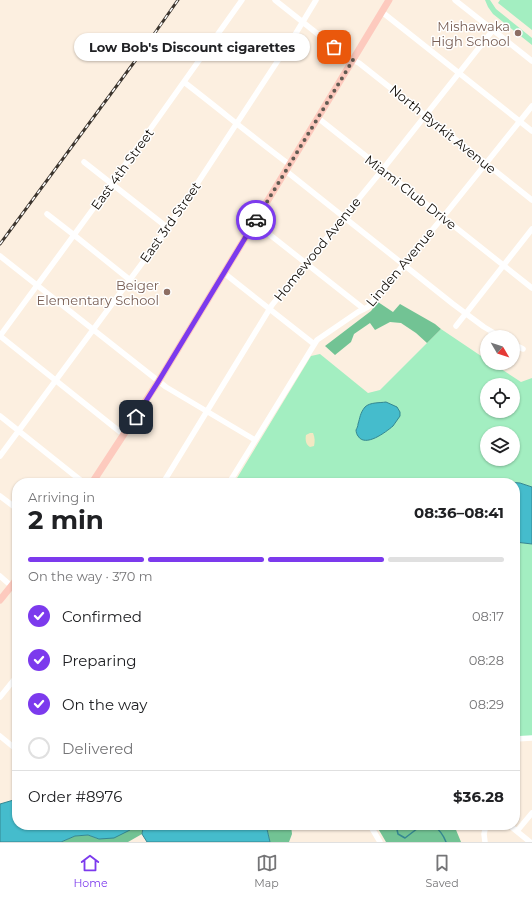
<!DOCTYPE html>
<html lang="en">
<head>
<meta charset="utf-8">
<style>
  :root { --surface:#fff; --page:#f6f6f6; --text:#202124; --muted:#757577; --line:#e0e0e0; --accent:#7c3aed }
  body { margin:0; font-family:Montserrat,sans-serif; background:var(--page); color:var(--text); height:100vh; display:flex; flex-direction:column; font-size:15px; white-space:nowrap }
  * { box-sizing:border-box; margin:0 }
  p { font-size:13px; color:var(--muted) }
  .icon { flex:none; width:22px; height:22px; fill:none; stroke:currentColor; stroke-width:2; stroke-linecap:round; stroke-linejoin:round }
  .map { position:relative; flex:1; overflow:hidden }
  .panel { position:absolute; left:12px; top:478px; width:508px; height:352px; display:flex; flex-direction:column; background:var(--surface); border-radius:16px; box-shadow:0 1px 3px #0004 }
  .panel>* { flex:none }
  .needle { width:26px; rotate:129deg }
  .controls { position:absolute; left:480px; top:330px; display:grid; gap:8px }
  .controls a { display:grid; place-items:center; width:40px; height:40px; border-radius:50%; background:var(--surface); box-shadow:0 1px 3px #0004; font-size:20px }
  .pin { position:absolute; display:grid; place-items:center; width:34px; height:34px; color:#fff; margin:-17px; border-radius:8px; box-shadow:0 2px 6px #0006 }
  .courier { position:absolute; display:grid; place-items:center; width:40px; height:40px; margin:-20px; border:3px solid #7c3aed; border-radius:50%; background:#fff; color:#222; box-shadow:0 1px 5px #0007 }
  .bubble { position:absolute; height:28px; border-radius:14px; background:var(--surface); box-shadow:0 1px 3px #0004; font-size:13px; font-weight:700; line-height:28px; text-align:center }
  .headline em { font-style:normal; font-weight:700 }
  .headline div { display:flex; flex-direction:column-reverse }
  .headline { display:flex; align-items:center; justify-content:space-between; height:68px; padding:0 16px }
  h1 { font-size:26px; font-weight:700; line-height:30px }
  .bar { display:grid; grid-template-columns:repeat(4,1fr); gap:6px 4px; align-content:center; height:48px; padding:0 16px }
  .bar i { height:5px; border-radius:3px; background:var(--line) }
  .bar .on { background:var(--accent) }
  .bar p { grid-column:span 4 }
  .line { display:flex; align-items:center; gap:10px; padding:0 16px; border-top:1px solid var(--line) }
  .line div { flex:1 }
  ol { padding:0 16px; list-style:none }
  li { display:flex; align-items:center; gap:12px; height:44px }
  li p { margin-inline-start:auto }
  li .icon { padding:4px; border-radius:50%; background:var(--accent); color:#fff; stroke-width:4 }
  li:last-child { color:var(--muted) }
  li i { width:22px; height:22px; border:2px solid var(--line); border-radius:50% }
  .menu { display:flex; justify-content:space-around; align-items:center; height:56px; border-top:1px solid var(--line); background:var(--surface); font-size:11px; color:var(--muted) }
  .menu a { display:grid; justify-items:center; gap:2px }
  .menu .on { color:var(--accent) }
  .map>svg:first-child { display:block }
  .green { fill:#a3eec1; fill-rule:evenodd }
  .forest { fill:#72c394 }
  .sand { fill:#f2e8c3 }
  .water { fill:#45bccc; stroke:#358791 }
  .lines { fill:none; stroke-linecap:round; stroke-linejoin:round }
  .stream { stroke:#358791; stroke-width:1.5 }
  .minor { stroke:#fff; stroke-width:5.5 }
  .major { stroke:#fdcabe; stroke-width:7 }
  .rail-casing { stroke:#3c352e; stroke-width:3 }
  .rail { stroke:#fff; stroke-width:1.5; stroke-dasharray:4.5; stroke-linecap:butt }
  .done { stroke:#635b52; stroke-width:4; stroke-dasharray:0 7.2 }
  .route { stroke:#7c3aed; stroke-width:5 }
  .education-dot { fill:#8d6e63; stroke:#fff; stroke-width:1.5 }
  .labels { text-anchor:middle; stroke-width:3; stroke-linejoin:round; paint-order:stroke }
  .education-label { font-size:13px; fill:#785e54; stroke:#fff; text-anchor:end }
  .street-label { font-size:13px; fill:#110c06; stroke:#fff }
</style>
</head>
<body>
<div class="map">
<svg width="532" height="842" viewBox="0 0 532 842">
  <rect width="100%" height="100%" fill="#fcefe0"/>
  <path class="green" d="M 485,0 L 490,0 L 496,9 L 532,38 L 532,45 L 493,14 L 488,7 Z
    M 500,0 L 532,0 L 532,30 L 498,3 Z
    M 441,329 L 487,360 L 487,363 L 492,363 L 521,382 L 532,378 L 532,487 L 520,483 L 488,480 L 468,483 L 234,483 L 311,356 L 320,354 L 368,393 L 380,390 ZM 487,385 L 513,385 L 513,411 L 487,411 ZM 487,433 L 513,433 L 513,459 L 487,459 Z
    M 515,542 L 532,544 L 532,738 L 515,739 Z"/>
  <path class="forest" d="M 378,302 L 393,312 L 400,304 L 435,324 L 441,329 L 427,343 L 416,333 L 401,323 L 390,322 L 375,330 L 370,323 L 354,334 L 351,342 L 335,355 L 325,346 L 371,311 Z
    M 134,825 L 145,825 L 143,828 L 142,834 L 128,842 L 61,842 L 75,836 L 88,835 L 99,839 L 130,830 Z
    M 266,825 L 291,825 L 292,834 L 289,842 L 270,842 Z
    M 376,825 L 454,825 L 461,842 L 386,842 Z"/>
  <path class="sand" d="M 310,433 L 313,433 C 315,437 315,442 314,446 L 310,447 C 306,445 305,440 306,435 Z"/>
  <path class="water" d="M 386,402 L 397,407 L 400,412 L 400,416 C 398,419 395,423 393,426 C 386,432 365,448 358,436 C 357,435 356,432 356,430 C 357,428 358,426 358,424 C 360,418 360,413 365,407 C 370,402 380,403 386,402 Z
    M 488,480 L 520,483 L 532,487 L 532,544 L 515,542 L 515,483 L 468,483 Z
    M 17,799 L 17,825 L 134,825 L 130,830 L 114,838 L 99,839 L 88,835 L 75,836 L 61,842 L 0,842 L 0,804 Z
    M 145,825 L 266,825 L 270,842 L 147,842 L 142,834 L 143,828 Z"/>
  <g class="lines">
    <path class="stream" d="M 396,825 L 398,834 L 405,838 L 422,825
      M 433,825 C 440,830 443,834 446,842"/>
    <path class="minor" d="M 275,0 L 348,58 L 359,63 L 532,200
      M 455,0 L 532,61
      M 382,12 L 532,131
      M 184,82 C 219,109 254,138 290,165
      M 318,118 L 532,288
      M 84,162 L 168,228
      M 286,171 L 453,304 L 484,327 L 501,337
      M 47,214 L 74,235 L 130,280
      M 255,223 L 364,309
      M 0,256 L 166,387 L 255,440
      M 224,273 L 314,344
      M 456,326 L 532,229
      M 0,336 L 112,183 L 242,0
      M 0,336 L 124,435
      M 513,344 L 523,349
      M 0,416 L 84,483
      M 0,456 L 168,228 L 296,33 L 316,0
      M 163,483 L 272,305 L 383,169 L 493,30
      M 229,483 L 317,340 L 358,312 L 368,307 L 370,305 L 443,217 L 532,106
      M 0,496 L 17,509
      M 0,576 L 17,591
      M 0,697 L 17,676
      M 0,736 L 17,750
      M 515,739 L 532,738
      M 370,825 L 380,842
      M 509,825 L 530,842
      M 517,831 L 532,813
      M 485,842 L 484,834 L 486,825"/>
    <path class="major" d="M 92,483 L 158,382 L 389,0
      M 0,600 L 17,579"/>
    <defs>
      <path id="rail" d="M 0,244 L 138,57 L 178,0"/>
    </defs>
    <use href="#rail" class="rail-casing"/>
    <use href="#rail" class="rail"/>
  </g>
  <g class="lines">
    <path class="done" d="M 256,220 L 353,60 L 348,58 L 334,47"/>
    <path class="route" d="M 136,417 L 158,382 L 256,220"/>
  </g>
  <g class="education-dot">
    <circle cx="518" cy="33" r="4"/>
    <circle cx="167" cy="292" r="4"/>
  </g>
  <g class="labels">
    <g class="education-label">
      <text x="510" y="31">Mishawaka<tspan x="510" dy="15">High School</tspan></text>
      <text x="159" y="290">Beiger<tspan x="159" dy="15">Elementary School</tspan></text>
    </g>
    <g class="street-label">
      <text transform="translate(443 129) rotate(39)" y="5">North Byrkit Avenue</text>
      <text transform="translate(122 169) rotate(-54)" y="5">East 4th Street</text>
      <text transform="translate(411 192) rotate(38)" y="5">Miami Club Drive</text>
      <text transform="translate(170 222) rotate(-55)" y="5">East 3rd Street</text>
      <text transform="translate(317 249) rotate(-51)" y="5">Homewood Avenue</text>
      <text transform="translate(400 267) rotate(-50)" y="5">Linden Avenue</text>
    </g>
  </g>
</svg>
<div class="controls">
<a><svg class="needle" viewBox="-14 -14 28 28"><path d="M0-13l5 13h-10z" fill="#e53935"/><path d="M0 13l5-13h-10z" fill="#757577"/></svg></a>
<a><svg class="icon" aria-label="locate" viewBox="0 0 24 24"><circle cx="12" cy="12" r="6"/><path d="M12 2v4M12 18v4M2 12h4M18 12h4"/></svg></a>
<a><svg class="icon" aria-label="layers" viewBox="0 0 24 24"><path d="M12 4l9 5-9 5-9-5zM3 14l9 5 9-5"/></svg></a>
</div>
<div class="pin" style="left:334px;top:47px;background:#ea580c"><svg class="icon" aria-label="bag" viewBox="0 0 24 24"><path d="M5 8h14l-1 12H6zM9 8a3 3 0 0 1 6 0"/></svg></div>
<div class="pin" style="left:136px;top:417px;background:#1f2937"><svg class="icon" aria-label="home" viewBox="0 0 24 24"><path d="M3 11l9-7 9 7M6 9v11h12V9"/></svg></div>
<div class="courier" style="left:256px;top:220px"><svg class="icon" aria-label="car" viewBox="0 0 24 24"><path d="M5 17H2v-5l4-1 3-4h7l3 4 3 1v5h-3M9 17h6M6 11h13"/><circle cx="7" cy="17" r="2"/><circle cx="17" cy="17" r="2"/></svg></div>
<div class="bubble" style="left:74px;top:33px;width:236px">Low Bob's Discount cigarettes</div>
<section class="panel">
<div class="headline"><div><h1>2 min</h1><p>Arriving in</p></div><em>08:36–08:41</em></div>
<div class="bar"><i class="on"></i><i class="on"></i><i class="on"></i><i></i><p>On the way · 370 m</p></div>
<ol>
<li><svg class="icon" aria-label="check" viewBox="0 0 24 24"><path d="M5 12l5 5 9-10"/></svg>Confirmed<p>08:17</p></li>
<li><svg class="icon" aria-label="check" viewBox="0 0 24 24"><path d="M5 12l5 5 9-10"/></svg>Preparing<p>08:28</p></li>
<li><svg class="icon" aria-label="check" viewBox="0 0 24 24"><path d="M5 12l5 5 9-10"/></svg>On the way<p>08:29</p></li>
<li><i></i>Delivered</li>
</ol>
<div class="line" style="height:52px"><div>Order #8976</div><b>$36.28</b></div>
</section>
</div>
<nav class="menu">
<a class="on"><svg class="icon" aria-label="home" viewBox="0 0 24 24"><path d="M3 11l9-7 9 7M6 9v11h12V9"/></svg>Home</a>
<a><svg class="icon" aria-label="map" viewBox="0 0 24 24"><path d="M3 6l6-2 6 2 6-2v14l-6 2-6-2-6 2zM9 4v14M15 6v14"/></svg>Map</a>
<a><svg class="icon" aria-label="saved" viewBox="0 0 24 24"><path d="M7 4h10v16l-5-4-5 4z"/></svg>Saved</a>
</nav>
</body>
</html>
